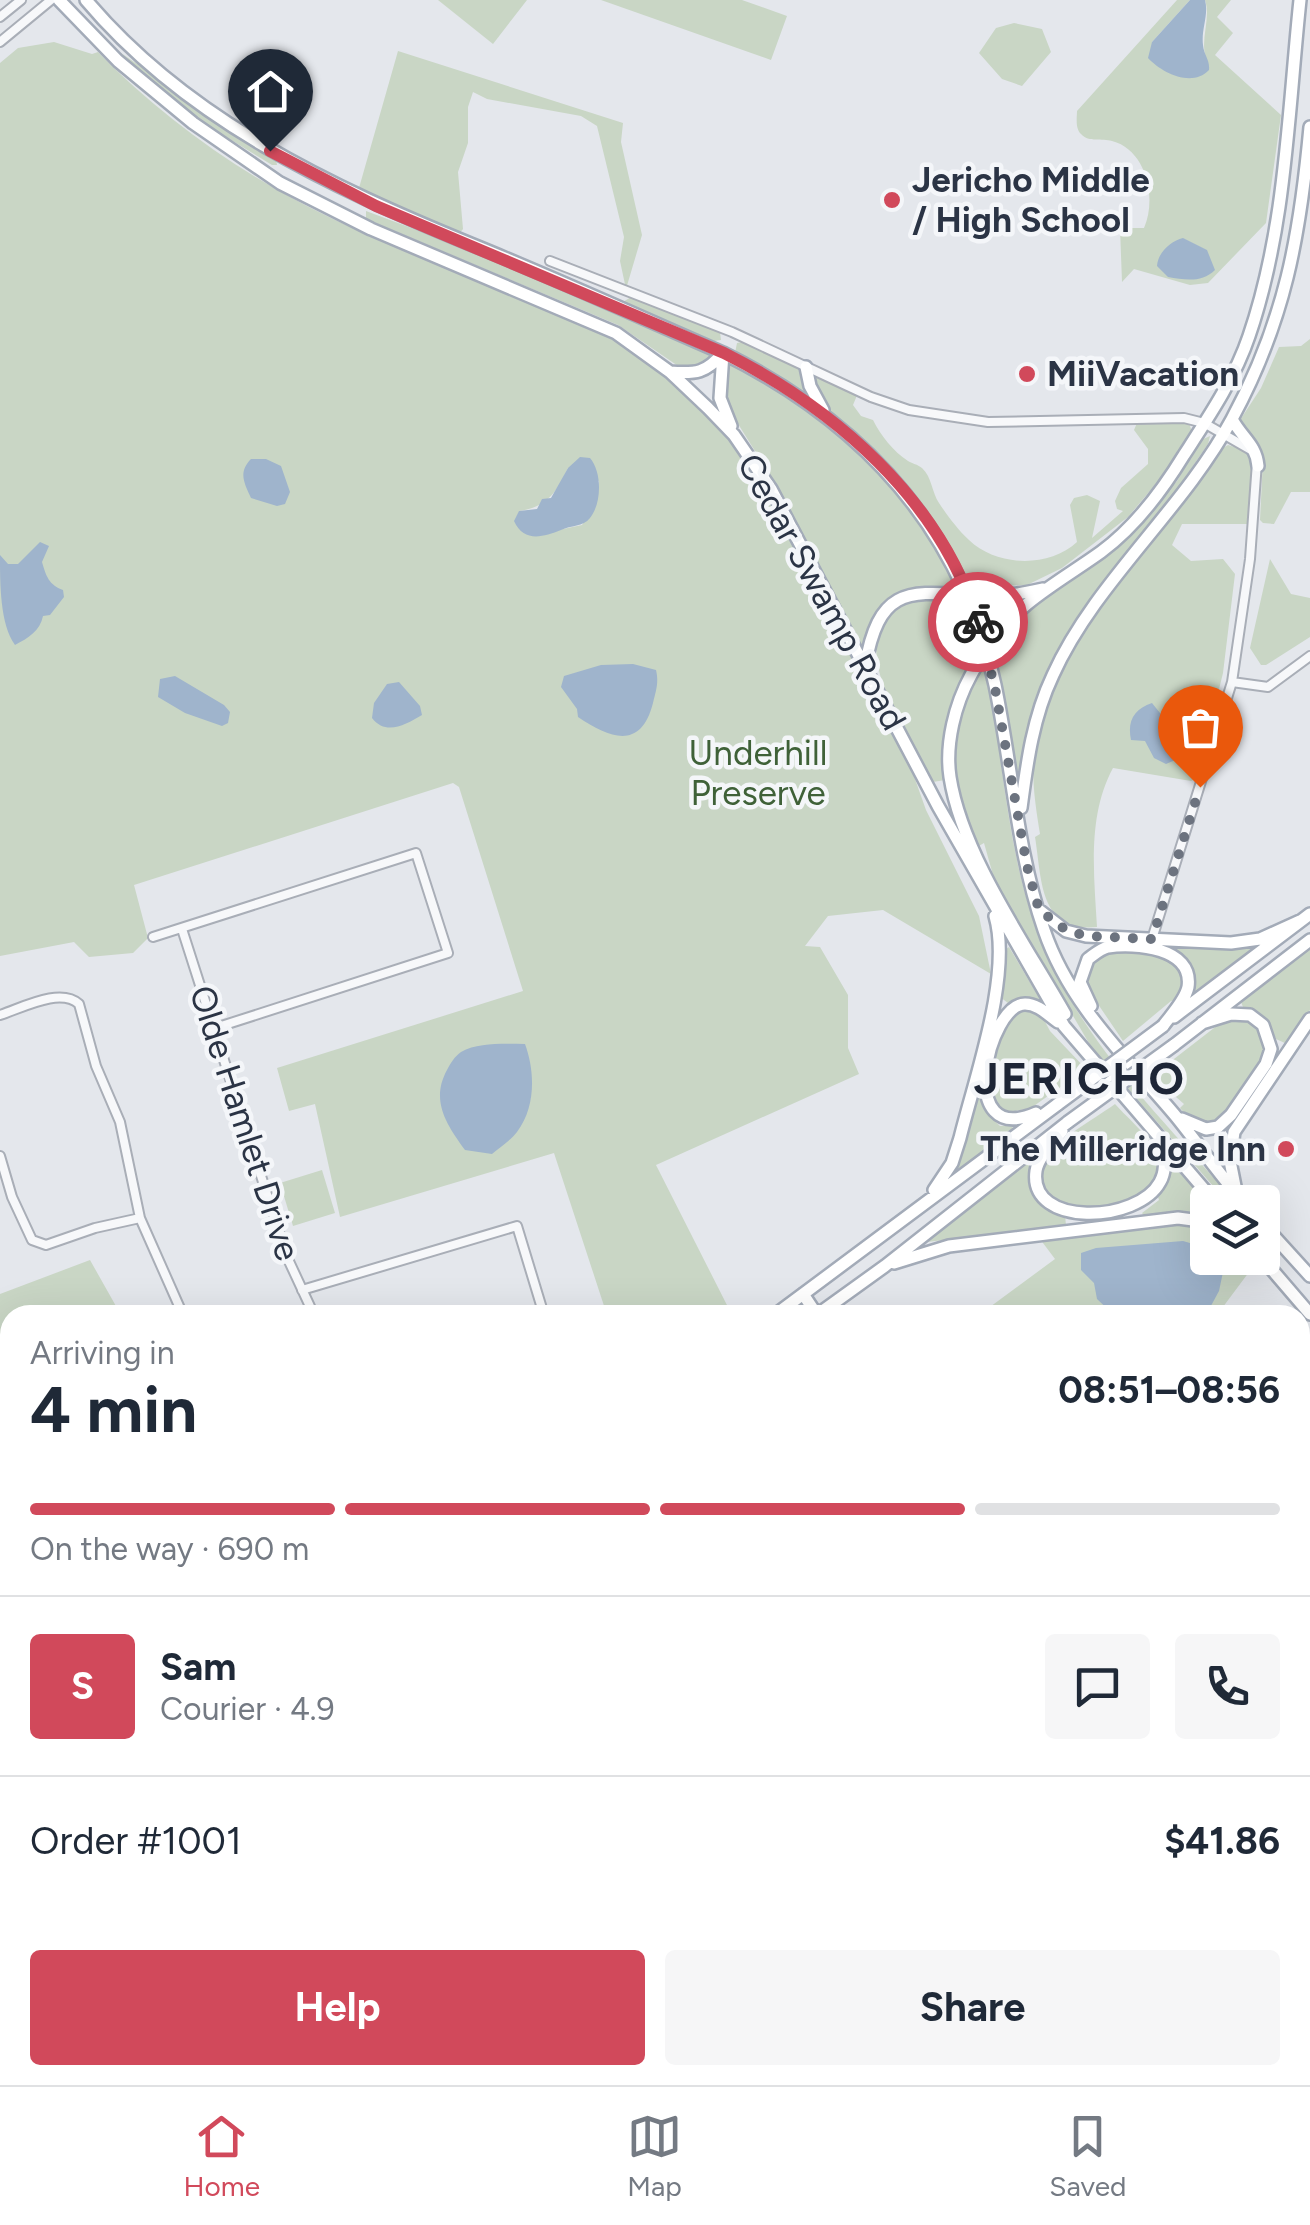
<!DOCTYPE html>
<html lang="en">
<head>
<meta charset="utf-8">
<style>
  :root { --surface:#fff; --page:#f6f6f7; --text:#1f2937; --muted:#747a83; --line:#e0e1e3; --accent:#d1495b }
  body { margin:0; font-family:Figtree,sans-serif; background:var(--page); color:var(--text); height:100vh; display:flex; flex-direction:column; font-size:38px; white-space:nowrap }
  * { box-sizing:border-box; margin:0 }
  p { font-size:32px; color:var(--muted) }
  .icon { flex:none; width:55px; height:55px; fill:none; stroke:currentColor; stroke-width:2; stroke-linecap:round; stroke-linejoin:round }
  .map { position:relative; flex:1; overflow:hidden }
  .side { position:absolute; left:0px; top:1305px; width:1310px; height:780px; display:flex; flex-direction:column; background:var(--surface); border-radius:30px 30px 0 0; box-shadow:0 10px 40px #0002 }
  .side>* { flex:none }
  .tools { position:absolute; left:1190px; top:1185px; display:grid; gap:20px }
  .tools a { display:grid; place-items:center; width:90px; height:90px; border-radius:10px; background:var(--surface); box-shadow:0 10px 40px #0002; font-size:50px }
  .pin { position:absolute; display:grid; place-items:center; width:85px; height:85px; color:#fff; margin:-102px -42px; border-radius:50% 50% 50% 0; rotate:-45deg; box-shadow:0 0 10px #0007 }
  .pin .icon { rotate:45deg }
  .courier { position:absolute; display:grid; place-items:center; width:100px; height:100px; margin:-50px; border:8px solid #d1495b; border-radius:50%; background:#fff; color:#222; box-shadow:0 2px 12px #0007 }
  .head em { font-style:normal; font-weight:700 }
  .head div { display:flex; flex-direction:column-reverse }
  .head { display:flex; align-items:center; justify-content:space-between; height:170px; padding:0 30px }
  h1 { font-size:65px; font-weight:700; line-height:75px }
  .bar { display:grid; grid-template-columns:repeat(4,1fr); gap:15px 10px; align-content:center; height:120px; padding:0 30px }
  .bar i { height:12px; border-radius:8px; background:var(--line) }
  .bar .on { background:var(--accent) }
  .bar p { grid-column:span 4 }
  .line { display:flex; align-items:center; gap:25px; padding:0 30px; border-top:2px solid var(--line) }
  .line div { flex:1 }
  .round { display:grid; place-items:center; flex:none; width:105px; height:105px; border-radius:10px; background:var(--page) }
  .button { display:flex; gap:20px; margin-top:auto; padding:20px 30px }
  .button a { flex:1; height:115px; border-radius:10px; background:var(--accent); color:#fff; font-size:40px; font-weight:700; line-height:115px; text-align:center }
  .button a+a { background:var(--page); color:var(--text) }
  .menu { display:flex; justify-content:space-around; align-items:center; height:140px; border-top:2px solid var(--line); background:var(--surface); font-size:28px; color:var(--muted) }
  .menu a { display:grid; justify-items:center; gap:5px }
  .menu .on { color:var(--accent) }
  .map>svg:first-child { display:block }
  .green { fill:#c9d6c5; fill-rule:evenodd }
  .water { fill:#9fb4cc }
  .lines { fill:none; stroke-linecap:round; stroke-linejoin:round }
  .minor-casing { stroke:#a9aeb7; stroke-width:12 }
  .secondary-casing { stroke:#a9aeb7; stroke-width:15 }
  .primary-casing { stroke:#a3abb8; stroke-width:16 }
  .minor { stroke:#f7f8fa; stroke-width:8 }
  .secondary { stroke:#fff; stroke-width:10 }
  .primary { stroke:#fff; stroke-width:11 }
  .primary-bridge-casing { stroke:#a3abb8; stroke-width:16; stroke-linecap:butt }
  .primary-bridge { stroke:#fff; stroke-width:11 }
  .done { stroke:#6c737f; stroke-width:10; stroke-dasharray:0 18 }
  .route { stroke:#d1495b; stroke-width:12 }
  .poi-dot { fill:#d1495b; stroke:#f4f6f9; stroke-width:4 }
  .labels { text-anchor:middle; stroke-width:9; stroke-linejoin:round; paint-order:stroke }
  .poi-label { font-size:35px; font-weight:bold; fill:#2b3445; stroke:#f4f6f9; text-anchor:start }
  .street-label { font-size:35px; fill:#2b3445; stroke:#f4f6f9 }
  .park-label { font-size:35px; fill:#3f6138; stroke:#f4f6f9 }
  .district-label { font-size:45px; font-weight:bold; letter-spacing:2.5px; fill:#1d2536; stroke:#f4f6f9 }
</style>
</head>
<body>
<div class="map">
<svg width="1310" height="2085" viewBox="0 0 1310 2085">
  <rect width="100%" height="100%" fill="#e4e7ec"/>
  <path class="green" d="M 438,0 L 527,0 L 493,44 Z
    M 601,0 L 742,0 L 787,16 L 771,60 Z
    M 1177,0 L 1190,0 L 1152,42 L 1205,55 C 1201,37 1211,17 1205,0 L 1231,0 L 1217,17 L 1233,33 L 1215,55 L 1281,115 L 1266,223 L 1208,283 L 1190,285 L 1134,269 L 1122,282 L 1120,228 L 1144,228 C 1157,199 1147,150 1112,141 C 1102,138 1089,143 1081,134 C 1075,128 1077,118 1077,111 Z
    M 1014,23 L 1042,29 L 1051,52 L 1022,86 L 1002,79 L 979,53 L 996,28 Z
    M 54,42 L 92,54 L 98,52 C 157,113 230,166 307,206 C 377,242 452,269 525,301 C 613,328 688,383 743,457 C 773,498 794,546 818,590 C 848,648 879,706 910,765 L 926,810 L 979,916 L 991,974 L 883,910 L 828,916 L 805,946 L 820,947 L 848,995 L 848,1048 L 859,1074 L 656,1165 L 732,1315 L 607,1315 L 554,1153 L 340,1217 L 315,1104 L 289,1111 L 277,1068 L 523,991 L 459,787 L 453,783 L 134,885 L 148,938 L 133,953 L 89,957 L 74,942 L 0,956 L 0,63 L 18,48 ZM 568,468 L 599,481 L 596,503 L 582,525 L 558,530 L 519,511 C 547,507 557,492 568,468 Z
    M 398,51 L 623,123 L 621,142 L 642,235 L 626,289 L 620,261 L 624,237 L 597,126 L 581,116 L 487,99 L 473,92 L 468,107 L 468,143 L 458,172 L 463,229 L 459,234 L 357,195 Z
    M 121,53 L 276,159 L 277,165 L 272,165 L 189,114 L 119,55 Z
    M 366,211 L 465,248 L 714,356 L 706,368 L 681,368 L 618,325 L 366,219 Z
    M 633,296 L 720,332 L 721,340 L 714,341 L 621,303 Z
    M 1310,339 L 1310,492 L 1291,492 L 1274,524 L 1263,523 L 1260,520 L 1263,459 L 1255,440 L 1239,425 L 1240,420 L 1261,388 L 1279,347 L 1301,346 Z
    M 742,342 L 802,369 L 811,396 L 735,353 L 737,343 Z
    M 729,360 C 836,421 899,480 959,588 C 910,585 870,593 865,649 L 862,649 L 770,475 L 730,411 L 726,386 Z
    M 807,369 L 858,393 L 853,405 L 861,416 L 873,420 C 881,436 893,451 908,461 C 913,464 917,464 922,468 C 932,477 932,493 939,503 C 947,515 958,530 969,540 C 997,567 1049,568 1077,542 L 1070,505 L 1074,498 L 1087,495 L 1100,501 L 1092,538 L 1123,511 L 1117,509 L 1115,501 L 1121,488 L 1148,464 L 1148,449 L 1134,430 L 1137,423 L 1189,423 L 1192,432 L 1181,454 L 1128,517 L 1062,568 L 1027,585 L 978,587 L 965,579 L 930,523 L 833,421 Z
    M 1210,436 L 1208,444 C 1189,472 1170,500 1150,527 C 1085,615 1034,663 1019,778 L 1015,777 L 991,648 L 1037,605 L 1112,552 L 1177,481 L 1201,440 Z
    M 1228,445 L 1247,451 L 1252,459 L 1249,524 L 1182,524 L 1172,545 L 1191,561 L 1223,559 L 1235,574 L 1223,673 L 1197,778 L 1191,781 L 1113,768 C 1087,816 1094,874 1097,927 C 1039,933 1042,880 1035,837 L 1040,834 C 1035,803 1030,772 1036,741 C 1058,635 1156,534 1221,449 Z
    M 1270,559 L 1291,594 L 1310,598 L 1310,637 L 1266,665 L 1261,665 L 1250,648 Z
    M 926,597 L 964,600 L 981,647 C 956,690 943,730 945,780 L 933,782 C 904,733 825,614 926,597 Z
    M 981,665 L 985,666 L 990,688 C 1004,772 1009,862 1041,941 C 1082,1043 1165,1121 1235,1202 L 1227,1202 L 1090,1045 L 995,882 L 984,843 L 977,847 C 971,830 962,812 958,795 C 950,750 962,705 981,665 Z
    M 1256,941 L 1258,945 L 1189,999 L 1187,958 L 1168,944 Z
    M 1009,947 L 1041,1001 L 1038,1003 L 1017,999 L 1008,1003 L 1000,997 L 1006,949 Z
    M 1310,949 L 1310,1010 L 1287,1044 L 1276,1039 L 1267,1019 L 1243,1007 L 1241,1002 Z
    M 1110,951 L 1163,955 L 1182,969 L 1184,981 L 1178,1000 L 1171,1001 L 1123,1041 L 1085,985 L 1093,961 Z
    M 1027,1006 L 1042,1016 L 1050,1031 L 1086,1069 L 1031,1108 L 1015,1111 L 1012,1115 L 996,1105 L 989,1083 L 1006,1019 Z
    M 1234,1017 C 1289,1022 1258,1064 1242,1089 C 1232,1103 1226,1119 1209,1125 L 1189,1119 L 1180,1108 L 1184,1104 L 1152,1076 L 1223,1021 Z
    M 978,1084 L 984,1110 L 1000,1126 L 1010,1125 L 1014,1129 L 948,1179 Z
    M 1115,1104 C 1128,1119 1154,1139 1158,1159 C 1170,1219 1033,1223 1041,1170 C 1044,1145 1095,1119 1115,1104 Z
    M 1035,1156 L 1032,1185 L 1065,1214 L 1066,1226 L 927,1242 Z
    M 1173,1165 L 1207,1204 L 1207,1218 C 1187,1210 1166,1214 1145,1217 L 1142,1213 L 1159,1200 L 1157,1194 Z
    M 322,1170 L 335,1213 L 293,1226 L 280,1183 Z
    M 1179,1223 L 1207,1226 L 1208,1258 L 1248,1258 L 1255,1264 L 1217,1315 L 979,1315 L 1055,1259 L 1040,1239 Z
    M 90,1260 L 121,1315 L 10,1315 L 10,1374 L 0,1374 L 0,1294 Z
    M 0,1418 L 6,1432 L 10,1612 L 0,1607 Z
    M 1310,1748 L 1310,1860 L 1304,1856 L 1300,1861 L 1300,1752 Z"/>
  <path class="water" d="M 1190,0 L 1205,0 C 1209,15 1201,29 1203,45 C 1204,56 1210,59 1209,70 C 1192,88 1162,73 1148,58 L 1152,42 Z
    M 1183,238 L 1207,250 L 1215,270 C 1202,283 1185,280 1168,277 L 1157,266 C 1158,252 1171,241 1183,238 Z
    M 580,457 L 590,458 C 602,472 602,503 590,518 C 583,527 571,525 561,530 C 543,537 524,543 514,521 L 519,511 L 537,509 L 542,499 L 551,498 L 568,468 Z
    M 251,459 L 266,459 L 281,466 L 290,492 L 285,504 L 277,506 L 251,498 C 244,483 238,472 251,459 Z
    M 40,542 L 49,546 L 42,562 C 46,576 49,585 63,590 L 64,597 L 50,615 L 43,616 C 40,631 28,638 15,645 C 0,624 0,584 0,555 L 8,564 L 18,564 Z
    M 633,664 L 656,670 C 659,683 656,690 653,703 C 641,750 611,739 578,717 L 577,709 L 561,687 L 564,676 L 601,665 Z
    M 175,676 L 224,705 L 230,712 L 228,723 L 222,726 L 185,713 L 158,697 L 160,679 Z
    M 399,682 L 420,706 L 422,715 C 405,725 386,736 372,718 L 374,703 L 387,684 Z
    M 1152,703 L 1172,728 L 1183,735 L 1180,758 L 1166,764 L 1154,758 L 1145,741 L 1131,740 C 1127,721 1134,709 1152,703 Z
    M 525,1044 C 535,1071 536,1107 517,1132 C 511,1140 500,1147 492,1154 L 465,1150 C 447,1125 430,1101 447,1070 C 450,1064 455,1056 461,1052 C 479,1042 505,1044 525,1044 Z
    M 1183,1241 L 1207,1248 L 1208,1258 L 1216,1258 L 1223,1272 L 1219,1291 L 1206,1315 L 1114,1315 L 1097,1299 L 1094,1283 L 1081,1270 L 1081,1253 L 1096,1248 Z"/>
  <g class="lines">
    <defs>
      <path id="minor" d="M 0,17 L 21,0
        M 0,42 L 51,0
        M 550,261 L 732,332 L 871,397 L 909,410 L 988,422 L 1184,418 L 1204,423 L 1251,450
        M 1232,682 L 1268,687 L 1310,656
        M 182,929 L 287,1257 L 314,1315
        M 153,937 L 416,853 L 448,953 L 212,1029
        M 1152,939 L 1232,682 L 1250,559 L 1257,462
        M 0,1015 C 22,1008 60,987 79,1004 L 96,1066 L 120,1122 L 140,1218 L 95,1228 L 46,1245 L 32,1240 L 12,1197 L 0,1156
        M 140,1218 L 183,1315
        M 302,1290 L 517,1226 L 544,1315
        M 0,1394 L 10,1389
        M 0,1402 L 10,1407
        M 1300,1410 L 1310,1401
        M 1300,1483 L 1310,1503
        M 1300,1517 L 1310,1512
        M 1300,1694 L 1310,1690
        M 1300,1939 L 1310,1947
        M 797,2075 L 805,2085
        M 1045,2085 L 1047,2075"/>
      <path id="secondary" d="M 1279,2085 L 1310,2073"/>
      <path id="primary" d="M 59,0 L 118,61 L 193,123 L 280,183 L 371,229 L 616,333 L 670,372 L 708,408 L 734,435 L 771,489 L 938,806 L 1064,1026 L 1215,1202
        M 86,0 C 187,120 331,187 473,245 C 557,279 640,317 723,353 C 864,423 962,530 995,685 C 1012,766 1017,852 1044,930 C 1069,1004 1125,1056 1174,1114 C 1198,1143 1219,1175 1244,1202
        M 723,353 L 720,398 L 731,426
        M 806,367 L 810,386 L 823,410
        M 670,372 C 696,374 706,373 723,353
        M 1232,419 C 1242,438 1256,444 1258,466
        M 865,667 C 880,579 914,593 987,596 C 1006,597 1024,593 1043,589
        M 1021,808 C 1027,762 1033,717 1053,675 C 1095,582 1183,510 1232,419 C 1285,321 1300,236 1310,127
        M 1039,910 L 1066,931 L 1086,936 L 1231,943 L 1260,939 L 1302,920
        M 1091,1006 L 1080,982 L 1088,959 C 1095,954 1100,949 1108,947 C 1134,943 1194,947 1188,987 C 1185,1001 1171,1015 1163,1026
        M 1065,1014 C 1026,945 962,855 950,777 C 945,744 955,704 971,675 C 986,647 1002,625 1027,604 C 1050,585 1076,570 1101,552 C 1135,527 1162,491 1184,455 C 1208,418 1235,378 1249,336 C 1286,228 1288,113 1300,0
        M 1174,1017 L 1310,914
        M 1174,1045 L 1310,940
        M 1036,1113 C 954,1149 988,1004 1025,1004 C 1038,1004 1048,1015 1058,1022
        M 1182,1119 L 1206,1129 L 1218,1127 L 1231,1115 L 1266,1064 L 1271,1049 L 1263,1025 L 1250,1015 L 1231,1014 L 1202,1023
        M 1062,1131 C 1054,1142 1038,1157 1036,1171 C 1028,1228 1138,1223 1160,1182 C 1167,1170 1164,1156 1163,1143
        M 934,1190 L 952,1163 L 960,1138 C 975,1077 1012,975 995,916
        M 1236,1191 L 1230,1161 L 1234,1132 L 1310,1019
        M 1262,1223 L 1310,1276
        M 1262,1258 L 1310,1314
        M 894,1263 L 949,1246 L 1178,1218 L 1208,1222
        M 803,1294 L 817,1315 L 885,1266 L 1068,1122
        M 775,1315 L 1058,1104
        M 0,1896 L 10,1889
        M 0,1932 L 10,1924"/>
    </defs>
    <use href="#minor" class="minor-casing"/>
    <use href="#secondary" class="secondary-casing"/>
    <use href="#primary" class="primary-casing"/>
    <use href="#minor" class="minor"/>
    <use href="#secondary" class="secondary"/>
    <use href="#primary" class="primary"/>
    <defs>
      <path id="primary-bridge" d="M 1058,1104 L 1163,1026
        M 1068,1122 L 1174,1045"/>
    </defs>
    <use href="#primary-bridge" class="primary-bridge-casing"/>
    <use href="#primary-bridge" class="primary-bridge"/>
  </g>
  <g class="lines">
    <path class="done" d="M 978,622 L 995,688 L 1027,866 L 1039,910 L 1066,930 L 1086,936 L 1152,939 L 1200,787"/>
    <path class="route" d="M 270,151 L 376,206 L 724,353 C 835,409 940,499 978,622"/>
  </g>
  <g class="poi-dot">
    <circle cx="892" cy="200" r="10"/>
    <circle cx="1027" cy="374" r="10"/>
    <circle cx="1286" cy="1149" r="10"/>
  </g>
  <g class="labels">
    <g class="poi-label">
      <text x="912" y="192">Jericho Middle<tspan x="912" dy="40">/ High School</tspan></text>
      <text x="1047" y="386">MiiVacation</text>
      <text x="1266" y="1161" text-anchor="end">The Milleridge Inn</text>
    </g>
    <g class="street-label">
      <text transform="translate(822 592) rotate(61)" y="12">Cedar Swamp Road</text>
      <text transform="translate(245 1123) rotate(72)" y="12">Olde Hamlet Drive</text>
    </g>
    <g class="park-label">
      <text x="758" y="765">Underhill<tspan x="758" dy="40">Preserve</tspan></text>
    </g>
    <g class="district-label">
      <text x="1080" y="1094">JERICHO</text>
    </g>
  </g>
</svg>
<div class="tools">
<a><svg class="icon" aria-label="layers" viewBox="0 0 24 24"><path d="M12 4l9 5-9 5-9-5zM3 14l9 5 9-5"/></svg></a>
</div>
<div class="pin" style="left:1200px;top:787px;background:#ea580c"><svg class="icon" aria-label="bag" viewBox="0 0 24 24"><path d="M5 8h14l-1 12H6zM9 8a3 3 0 0 1 6 0"/></svg></div>
<div class="pin" style="left:270px;top:151px;background:#1f2937"><svg class="icon" aria-label="home" viewBox="0 0 24 24"><path d="M3 11l9-7 9 7M6 9v11h12V9"/></svg></div>
<div class="courier" style="left:978px;top:622px"><svg class="icon" aria-label="bike" viewBox="0 0 24 24"><circle cx="6" cy="16" r="4"/><circle cx="18" cy="16" r="4"/><path d="M6 16l4-8h5l3 8M10 8l3 8H6M13 5h3"/></svg></div>
<section class="side">
<div class="head"><div><h1>4 min</h1><p>Arriving in</p></div><em>08:51–08:56</em></div>
<div class="bar"><i class="on"></i><i class="on"></i><i class="on"></i><i></i><p>On the way · 690 m</p></div>
<div class="line" style="height:180px"><b class="round" style="background:var(--accent);color:#fff">S</b><div><b>Sam</b><p>Courier · 4.9</p></div><a class="round"><svg class="icon" aria-label="chat" viewBox="0 0 24 24"><path d="M4 5h16v11H9l-5 4z"/></svg></a><a class="round"><svg class="icon" aria-label="phone" viewBox="0 0 24 24"><path d="M5 4h4l2 5-3 2q2 4 5 5l2-3 5 2v4C11 20 4 13 5 4z"/></svg></a></div>
<div class="line" style="height:130px"><div>Order #1001</div><b>$41.86</b></div>
<div class="button"><a>Help</a><a>Share</a></div>
</section>
</div>
<nav class="menu">
<a class="on"><svg class="icon" aria-label="home" viewBox="0 0 24 24"><path d="M3 11l9-7 9 7M6 9v11h12V9"/></svg>Home</a>
<a><svg class="icon" aria-label="map" viewBox="0 0 24 24"><path d="M3 6l6-2 6 2 6-2v14l-6 2-6-2-6 2zM9 4v14M15 6v14"/></svg>Map</a>
<a><svg class="icon" aria-label="saved" viewBox="0 0 24 24"><path d="M7 4h10v16l-5-4-5 4z"/></svg>Saved</a>
</nav>
</body>
</html>
